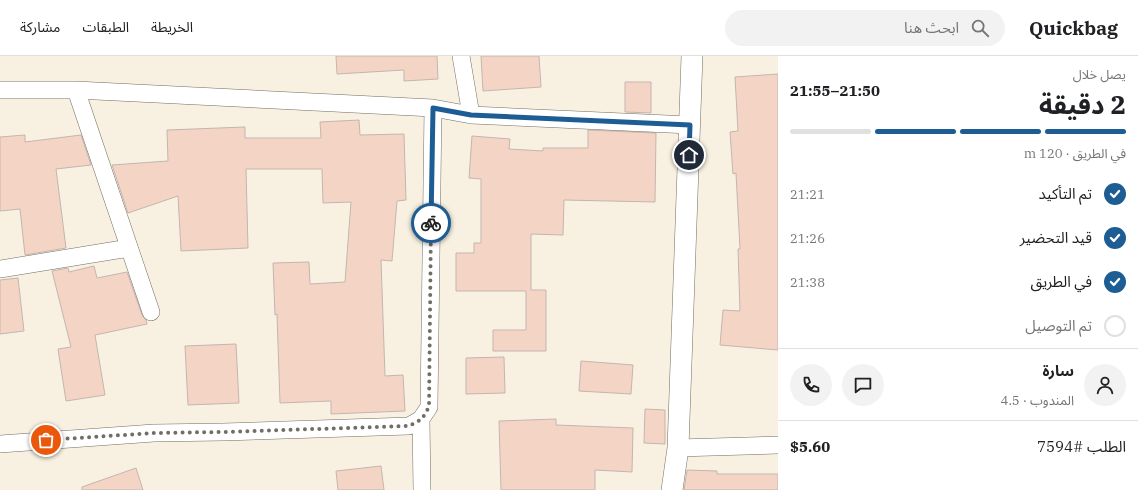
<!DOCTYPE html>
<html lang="ar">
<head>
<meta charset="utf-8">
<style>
  :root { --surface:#fff; --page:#f2f2f2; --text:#202124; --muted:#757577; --line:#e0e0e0; --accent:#1e5d93 }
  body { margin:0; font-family:"IBM Plex Serif","Noto Sans Arabic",serif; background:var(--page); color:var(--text); direction:rtl; height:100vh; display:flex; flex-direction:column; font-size:15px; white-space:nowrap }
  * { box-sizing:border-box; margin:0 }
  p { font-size:13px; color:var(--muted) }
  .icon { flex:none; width:22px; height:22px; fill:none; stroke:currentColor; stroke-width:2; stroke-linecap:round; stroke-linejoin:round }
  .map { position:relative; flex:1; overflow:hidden; direction:ltr }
  .details { display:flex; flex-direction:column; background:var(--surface); width:360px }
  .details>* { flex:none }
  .pin { position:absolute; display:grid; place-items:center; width:34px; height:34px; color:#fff; margin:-17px; border:2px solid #fff; border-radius:50%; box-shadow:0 1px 4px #0007 }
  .courier { position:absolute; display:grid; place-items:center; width:40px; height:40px; margin:-20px; border:3px solid #1e5d93; border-radius:50%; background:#fff; color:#222; box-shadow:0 1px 5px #0007 }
  .headline em { font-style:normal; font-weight:700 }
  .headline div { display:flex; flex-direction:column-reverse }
  .headline { display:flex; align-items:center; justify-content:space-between; height:68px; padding:0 12px }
  h1 { font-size:26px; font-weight:700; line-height:30px }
  .bar { display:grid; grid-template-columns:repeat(4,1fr); gap:6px 4px; align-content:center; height:48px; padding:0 12px }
  .bar i { height:5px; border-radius:3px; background:var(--line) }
  .bar .active { background:var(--accent) }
  .bar p { grid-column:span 4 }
  .line { display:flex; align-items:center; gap:10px; padding:0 12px; border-top:1px solid var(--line) }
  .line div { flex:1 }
  .round { display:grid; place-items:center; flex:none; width:42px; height:42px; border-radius:21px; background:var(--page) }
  ol { padding:0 12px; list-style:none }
  li { display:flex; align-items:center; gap:12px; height:44px }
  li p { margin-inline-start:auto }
  li .icon { padding:4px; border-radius:50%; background:var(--accent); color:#fff; stroke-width:4 }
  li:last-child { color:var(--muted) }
  li i { width:22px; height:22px; border:2px solid var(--line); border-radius:50% }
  header { display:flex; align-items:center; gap:24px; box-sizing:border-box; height:56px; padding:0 20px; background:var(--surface); border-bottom:1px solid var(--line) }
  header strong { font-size:19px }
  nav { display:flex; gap:22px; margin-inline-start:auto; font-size:14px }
  .search { width:280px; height:36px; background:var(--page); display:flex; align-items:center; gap:10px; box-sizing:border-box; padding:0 14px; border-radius:22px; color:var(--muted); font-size:15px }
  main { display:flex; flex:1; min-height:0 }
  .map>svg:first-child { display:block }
  .building { fill:#f4d4c5; stroke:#c5b5ae }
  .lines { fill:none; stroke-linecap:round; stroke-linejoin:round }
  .minor-casing { stroke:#746e61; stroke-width:18 }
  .tertiary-casing { stroke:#746e61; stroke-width:22 }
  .minor { stroke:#fff; stroke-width:17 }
  .tertiary { stroke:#fff; stroke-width:21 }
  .done { stroke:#716e65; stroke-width:4; stroke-dasharray:0 7.2 }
  .route { stroke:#1e5d93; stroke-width:5 }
</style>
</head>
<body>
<header>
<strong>Quickbag</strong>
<div class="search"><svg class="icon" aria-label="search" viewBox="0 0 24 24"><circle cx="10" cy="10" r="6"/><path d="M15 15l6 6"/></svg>ابحث هنا</div>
<nav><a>الخريطة</a><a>الطبقات</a><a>مشاركة</a></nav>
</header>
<main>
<section class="details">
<div class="headline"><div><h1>2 دقيقة</h1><p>يصل خلال</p></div><em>21:50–21:55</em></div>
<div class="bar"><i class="active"></i><i class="active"></i><i class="active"></i><i></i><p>في الطريق · 120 m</p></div>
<ol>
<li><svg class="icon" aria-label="check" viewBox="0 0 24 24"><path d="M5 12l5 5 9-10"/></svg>تم التأكيد<p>21:21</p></li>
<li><svg class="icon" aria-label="check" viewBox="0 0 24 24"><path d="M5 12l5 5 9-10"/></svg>قيد التحضير<p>21:26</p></li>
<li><svg class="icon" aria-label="check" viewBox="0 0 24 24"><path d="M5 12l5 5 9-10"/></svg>في الطريق<p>21:38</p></li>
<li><i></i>تم التوصيل</li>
</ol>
<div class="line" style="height:72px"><a class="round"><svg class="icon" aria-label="person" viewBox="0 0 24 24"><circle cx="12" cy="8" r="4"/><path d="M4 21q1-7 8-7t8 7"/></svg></a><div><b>سارة</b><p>المندوب · 4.5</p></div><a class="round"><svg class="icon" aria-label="chat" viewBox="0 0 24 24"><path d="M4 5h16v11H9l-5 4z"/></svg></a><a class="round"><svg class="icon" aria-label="phone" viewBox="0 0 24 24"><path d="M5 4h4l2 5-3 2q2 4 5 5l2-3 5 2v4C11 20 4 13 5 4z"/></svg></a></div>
<div class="line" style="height:52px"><div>الطلب #7594</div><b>$5.60</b></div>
</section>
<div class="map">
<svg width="778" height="434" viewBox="0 0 778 434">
  <rect width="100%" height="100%" fill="#f8f1e2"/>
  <path class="building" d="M 336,0 L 437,0 L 438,23 L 404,25 L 404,14 L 337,18 Z
    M 481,0 L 539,0 L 541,31 L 483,35 Z
    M 778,18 L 778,294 L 720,289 L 723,254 L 740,255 L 738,193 L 740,193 L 736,117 L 733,118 L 730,76 L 738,75 L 735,21 Z
    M 625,26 L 651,26 L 651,57 L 625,56 Z
    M 359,64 L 360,79 L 404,78 L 406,144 L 397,145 L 392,205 L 381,204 L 385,320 L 403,319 L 405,355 L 331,358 L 331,345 L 280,347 L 277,258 L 275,259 L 273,207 L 309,206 L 310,228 L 345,226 L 351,146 L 323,147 L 322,113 L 246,113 L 248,192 L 181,195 L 178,140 L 128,157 L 112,109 L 168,105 L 167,74 L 245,71 L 245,82 L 321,82 L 320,66 Z
    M 588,74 L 656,77 L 655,146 L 564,144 L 563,179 L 531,178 L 531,234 L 546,234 L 546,295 L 493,295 L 493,274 L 526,274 L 526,235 L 456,235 L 456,197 L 474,197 L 474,187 L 481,187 L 481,123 L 469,122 L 472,80 L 510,83 L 509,93 L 543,95 L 543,92 L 588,92 Z
    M 25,79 L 25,86 L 81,79 L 91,109 L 56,113 L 66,192 L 25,199 L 20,153 L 0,155 L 0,81 Z
    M 94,210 L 97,222 L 127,216 L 142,259 L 146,264 L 147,268 L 95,279 L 105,339 L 66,345 L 58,293 L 71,291 L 52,215 L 68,212 L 69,216 Z
    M 18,222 L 24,275 L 0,278 L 0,224 Z
    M 236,288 L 239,347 L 188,349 L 185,290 Z
    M 504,301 L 505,337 L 466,338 L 466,302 Z
    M 581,305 L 633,309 L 631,338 L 579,335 Z
    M 645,353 L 665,354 L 665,388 L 644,387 Z
    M 556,363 L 556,369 L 633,372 L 632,416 L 595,414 L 595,434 L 501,434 L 499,365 Z
    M 381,410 L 384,434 L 338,434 L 336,415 Z
    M 136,412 L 143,434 L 82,434 L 82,431 Z
    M 687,414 L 717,415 L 717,418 L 778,418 L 778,434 L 684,434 Z"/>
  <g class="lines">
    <defs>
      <path id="minor" d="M 461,0 L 471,59
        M 0,34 L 76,34 L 433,52 L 471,59 L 690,69
        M 76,34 L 151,256
        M 0,213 L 129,192
        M 421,363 L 422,434
        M 0,388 L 154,377 L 223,376 L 409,370 L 421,363 L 429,351 L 433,52
        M 678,392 L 778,389"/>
      <path id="tertiary" d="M 672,434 L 678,392 L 692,0"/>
    </defs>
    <use href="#minor" class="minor-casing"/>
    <use href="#tertiary" class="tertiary-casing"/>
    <use href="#minor" class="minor"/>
    <use href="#tertiary" class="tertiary"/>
  </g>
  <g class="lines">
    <path class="done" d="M 46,384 L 154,377 L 222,376 L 409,370 L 422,363 L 429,351 L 431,167"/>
    <path class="route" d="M 431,167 L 433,52 L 471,59 L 690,69 L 689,99"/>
  </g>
</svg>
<div class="pin" style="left:46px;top:384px;background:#ea580c"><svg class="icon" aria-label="bag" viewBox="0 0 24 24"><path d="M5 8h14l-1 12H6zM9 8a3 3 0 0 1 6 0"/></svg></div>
<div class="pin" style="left:689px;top:99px;background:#1f2937"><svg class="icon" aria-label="home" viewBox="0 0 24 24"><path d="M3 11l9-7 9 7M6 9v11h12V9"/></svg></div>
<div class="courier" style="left:431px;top:167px"><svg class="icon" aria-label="bike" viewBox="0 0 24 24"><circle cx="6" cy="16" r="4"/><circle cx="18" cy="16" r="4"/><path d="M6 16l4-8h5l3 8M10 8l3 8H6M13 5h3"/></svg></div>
</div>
</main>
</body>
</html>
